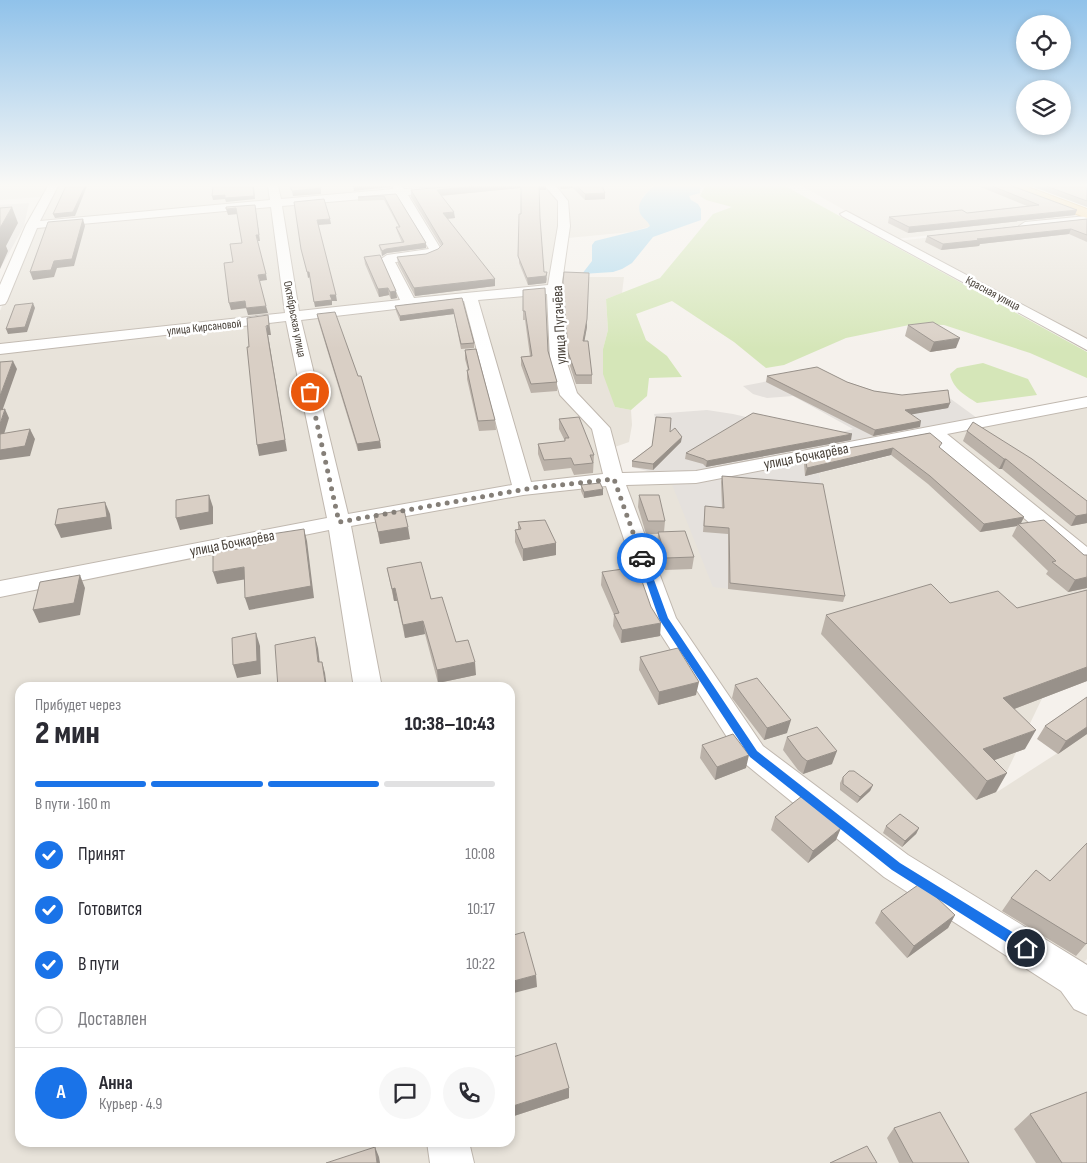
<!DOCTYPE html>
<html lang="ru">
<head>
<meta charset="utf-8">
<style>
  :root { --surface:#fff; --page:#f7f7f7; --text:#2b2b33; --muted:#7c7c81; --line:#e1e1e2; --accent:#1a73e8 }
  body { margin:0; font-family:"Sofia Sans Condensed",sans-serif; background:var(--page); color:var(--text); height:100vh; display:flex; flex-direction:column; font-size:19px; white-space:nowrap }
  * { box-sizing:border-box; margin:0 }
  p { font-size:16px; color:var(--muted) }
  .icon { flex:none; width:28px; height:28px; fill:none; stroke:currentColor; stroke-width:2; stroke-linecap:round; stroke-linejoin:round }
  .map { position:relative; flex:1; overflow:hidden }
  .drawer { position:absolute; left:15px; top:682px; width:500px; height:465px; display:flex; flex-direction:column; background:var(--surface); border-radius:15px; box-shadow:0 2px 8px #0003 }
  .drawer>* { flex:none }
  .buttons { position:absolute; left:1016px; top:15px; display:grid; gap:10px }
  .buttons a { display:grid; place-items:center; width:55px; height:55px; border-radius:50%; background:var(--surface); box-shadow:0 2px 8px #0003; font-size:25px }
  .pin { position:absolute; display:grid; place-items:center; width:42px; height:42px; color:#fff; margin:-21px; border:2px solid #fff; border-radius:50%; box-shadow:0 1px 5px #0007 }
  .courier { position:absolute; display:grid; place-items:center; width:50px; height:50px; margin:-25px; border:4px solid #1a73e8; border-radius:50%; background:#fff; color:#222; box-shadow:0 1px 6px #0007 }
  .headline em { font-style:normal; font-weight:800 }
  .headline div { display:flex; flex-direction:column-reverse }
  .headline { display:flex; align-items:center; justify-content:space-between; height:85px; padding:0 20px }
  h1 { font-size:32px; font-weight:800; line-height:38px }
  .bar { display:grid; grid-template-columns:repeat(4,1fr); gap:8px 5px; align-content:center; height:60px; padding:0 20px }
  .bar i { height:6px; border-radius:4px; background:var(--line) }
  .bar .on { background:var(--accent) }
  .bar p { grid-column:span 4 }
  .line { display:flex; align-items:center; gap:12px; padding:0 20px; border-top:1px solid var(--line) }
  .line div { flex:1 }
  .round { display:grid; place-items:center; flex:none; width:52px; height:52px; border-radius:26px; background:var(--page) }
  ol { padding:0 20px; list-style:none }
  li { display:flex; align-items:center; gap:15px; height:55px }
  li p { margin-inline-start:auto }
  li .icon { padding:5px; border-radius:50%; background:var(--accent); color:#fff; stroke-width:4 }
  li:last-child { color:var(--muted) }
  li i { width:28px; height:28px; border:2px solid var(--line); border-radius:50% }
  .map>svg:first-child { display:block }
  .residential { fill:#e8e3da }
  .industrial { fill:#e5e1dd }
  .green { fill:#d5e6b8 }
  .water { fill:#add8ed }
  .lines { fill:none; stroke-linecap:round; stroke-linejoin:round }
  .minor-casing { stroke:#c0b8af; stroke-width:2 }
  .major-casing { stroke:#ddb471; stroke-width:2 }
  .minor { fill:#fff; fill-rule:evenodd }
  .major { fill:#f8d9a1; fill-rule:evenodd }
  .wall { fill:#bbb2a9 }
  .shaded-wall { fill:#98918a }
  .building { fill:#d9cfc5; stroke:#98918a }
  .route { fill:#1a73e8 }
  .done { stroke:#857f78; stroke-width:5; stroke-dasharray:0 9 }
  .labels { text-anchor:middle; stroke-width:5; stroke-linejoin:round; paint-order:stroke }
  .far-street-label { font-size:12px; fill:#49423a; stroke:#fff }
  .street-label { font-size:15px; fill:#49423a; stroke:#fff }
</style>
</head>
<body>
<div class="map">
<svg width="1087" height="1163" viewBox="0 0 1087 1163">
  <rect width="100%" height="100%" fill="#f5f1ec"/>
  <path class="residential" d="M 0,186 L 48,186 L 41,197 L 0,200 Z
    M 55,186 L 270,186 L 272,202 L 35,224 Z
    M 275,186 L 396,186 L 399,191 L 278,202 Z
    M 473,186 L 548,186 L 559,200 L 561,225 L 552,288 L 410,302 L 389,259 L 438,251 L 403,192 Z
    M 553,186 L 651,186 L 652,188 L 642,197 L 651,226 L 631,232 L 568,238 L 566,201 Z
    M 802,186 L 1010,186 L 1087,218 L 895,239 Z
    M 400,192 L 433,251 L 384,259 L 406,302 L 295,316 L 278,203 Z
    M 273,203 L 290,316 L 0,347 L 0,311 L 34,226 Z
    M 1087,220 L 1087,343 L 897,241 Z
    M 559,277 L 624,277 L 622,293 L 606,299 L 608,330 L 603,349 L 615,407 L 631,410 L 632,425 L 629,442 L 612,448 L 573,393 L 561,360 Z
    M 552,290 L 555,361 L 598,429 L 612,478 L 524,487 L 472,297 Z
    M 469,297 L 520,487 L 342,519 L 296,318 Z
    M 291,319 L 334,520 L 0,587 L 0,350 Z
    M 1087,404 L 1087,552 L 935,432 Z
    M 939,444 L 1087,564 L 1087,605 L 997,792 L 1087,734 L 1087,959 L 1072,974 L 757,751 L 666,619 L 618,482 L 670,483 L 843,601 L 819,473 Z
    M 613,479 L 661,618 L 750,754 L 1087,1004 L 1087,1163 L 459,1163 L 456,1143 L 510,1142 L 510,688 L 373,687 L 343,523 Z
    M 335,525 L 363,687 L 20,688 L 20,1142 L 441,1142 L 445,1163 L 0,1163 L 0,591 Z"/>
  <path class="industrial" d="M 29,203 L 24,226 L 0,269 L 0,205 Z
    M 816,372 L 873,397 L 944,394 L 977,418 L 904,433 L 924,447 L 819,473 L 843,602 L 713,587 L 667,472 L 651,472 L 632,467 L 651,452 L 656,422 L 654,414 L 707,410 L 733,414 L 804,430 L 811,440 L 853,429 L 793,396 L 767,398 L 753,394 L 743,386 Z"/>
  <path class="green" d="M 705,186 L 785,186 L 1087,352 L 1087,378 L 1030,353 L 944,325 L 914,324 L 846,338 L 784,365 L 766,368 L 734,342 L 672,301 L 636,314 L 646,340 L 667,356 L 682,377 L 649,378 L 647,396 L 631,410 L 615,407 L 603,374 L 603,349 L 608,330 L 606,299 L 660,278 L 713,214 L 732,207 L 706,200 L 700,196 Z
    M 983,363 L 1028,379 L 1037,395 L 977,403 C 965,395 953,389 950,374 L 957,368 Z"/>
  <path class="water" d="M 654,186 L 700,186 L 700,193 L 689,196 L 691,200 L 698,204 L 701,209 L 701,220 L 653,237 L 632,263 L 622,269 L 613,272 L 582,274 L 592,261 L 592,245 L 595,241 L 647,228 L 650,226 C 648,221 642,218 640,213 C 636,201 647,193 654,186 Z"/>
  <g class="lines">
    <defs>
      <path id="minor" d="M 48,186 L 58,186 L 40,221 L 270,200 L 268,186 L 278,186 L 281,199 L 394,189 L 392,186 L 402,186 L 404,189 L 473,186 L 468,189 L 408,195 L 442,251 C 432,262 409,261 395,262 L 414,298 L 548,285 L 558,226 L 558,201 L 545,186 L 556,186 L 568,201 L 570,226 L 561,289 L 566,360 L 577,393 L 610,428 L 622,473 L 696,471 L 1087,397 L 1087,407 L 947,434 L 1087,547 L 1087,566 L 1079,564 L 928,438 L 696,483 L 626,485 L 676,618 L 763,746 L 908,855 L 1087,965 L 1087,1015 L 1074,1009 L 1061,991 L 884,877 L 743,762 L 651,619 L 606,486 L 523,495 L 351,526 L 382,688 L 354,688 L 329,530 L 0,597 L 0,581 L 327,518 L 286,321 L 0,354 L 0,344 L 285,313 L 271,207 L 37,228 L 7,301 L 5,304 L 0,305 L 0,285 L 26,225 ZM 397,196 L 429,249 L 387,255 L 381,259 L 400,300 L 299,311 L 282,206 ZM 547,294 L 550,360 L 560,395 L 592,429 L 603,474 L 531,482 L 478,300 ZM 464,301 L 512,485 L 348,514 L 301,320 Z
        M 846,211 L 1087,339 L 1087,350 L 842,216 L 840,214 Z
        M 1087,216 L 1087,222 L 1025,230 L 1019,226 L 1025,222 Z
        M 427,1142 L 469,1142 L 474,1163 L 430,1163 Z"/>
      <path id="major" d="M 1008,186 L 1025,186 L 1087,209 L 1087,218 L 1010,189 Z"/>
    </defs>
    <use href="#minor" class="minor-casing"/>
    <use href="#major" class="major-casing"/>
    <use href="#minor" class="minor"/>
    <use href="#major" class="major"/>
  </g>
  <path class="wall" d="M 404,186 L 435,186 L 405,187 Z
    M 454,186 L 546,186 L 546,190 L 540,190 L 540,218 L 544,272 L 547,279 L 546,283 L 528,285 L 519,263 L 521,214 L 521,188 L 441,196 L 455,218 L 447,219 L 495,286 L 415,296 L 398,264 L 397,257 L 426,254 L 438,249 L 441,246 L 411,197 L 411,190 Z
    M 558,186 L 602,186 L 605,199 L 585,200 L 573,188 L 561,189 Z
    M 978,186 L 1012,186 L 1075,215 L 908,233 L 888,223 L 889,217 L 967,213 L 1027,206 Z
    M 1031,186 L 1087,186 L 1087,207 Z
    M 396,194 L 426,243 L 426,248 L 387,253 L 382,256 L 380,249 L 379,245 L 402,243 L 397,231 L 396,227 L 399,227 L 384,200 L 358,201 L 358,197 Z
    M 1087,219 L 1087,242 L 1069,234 L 980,244 L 979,246 L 941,250 L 925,242 L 927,236 Z
    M 364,257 L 397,298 L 391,299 L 389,295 L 379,297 L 365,264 Z
    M 563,282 L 587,327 L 584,341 L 592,375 L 592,384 L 576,384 L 568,360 Z
    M 523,290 L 548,351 L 557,382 L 557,391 L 531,393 L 521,365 L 521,357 L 530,356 L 525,320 L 523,320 Z
    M 462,298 L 474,343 L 474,348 L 461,349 L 454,314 L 400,321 L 396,311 L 395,306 Z
    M 317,314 L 380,441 L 381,448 L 358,451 L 318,320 Z
    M 908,325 L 956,348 L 930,352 L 905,336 Z
    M 465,350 L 495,420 L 496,430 L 479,431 L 467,379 L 467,370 L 468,370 L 465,359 Z
    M 767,376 L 847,382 L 874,391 L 950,403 L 948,408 L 911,414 L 920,427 L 873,436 L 766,382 Z
    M 559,419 L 594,455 L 593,473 L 574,475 L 571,468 L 544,471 L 538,454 L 538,444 L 565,441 L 559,429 Z
    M 967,431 L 1087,501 L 1087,523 L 1071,526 L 1002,469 L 999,469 L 963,441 Z
    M 670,432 L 681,442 L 653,470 L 632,467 L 632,461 Z
    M 930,433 L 940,448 L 1024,517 L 1021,523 L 1087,588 L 1068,592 L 1046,574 L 1048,571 L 1012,536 L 1017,526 L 980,532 L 928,484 L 891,455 L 805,476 L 804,464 L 805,456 Z
    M 851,440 L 706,467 L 703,464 L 685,459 L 686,453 Z
    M 722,476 L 845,596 L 843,602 L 728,589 L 728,534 L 703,532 L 705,506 L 722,508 L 721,482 Z
    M 581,485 L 603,495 L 584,498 L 581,491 Z
    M 639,495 L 665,521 L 664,532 L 694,557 L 692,569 L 665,570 L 657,544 L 658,534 L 646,534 L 638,507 Z
    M 374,515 L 410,539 L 380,544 Z
    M 518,522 L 556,543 L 556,555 L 523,561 L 515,542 L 515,530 L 518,529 Z
    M 387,568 L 431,599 L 456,642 L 476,675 L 438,683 L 425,634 L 405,638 L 397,601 L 394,601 Z
    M 602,572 L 660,636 L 621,643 L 613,626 L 614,615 L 601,585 Z
    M 1087,590 L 1087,681 L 1014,709 L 1025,749 L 994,760 L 996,792 L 976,800 L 821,634 L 826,615 L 950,603 L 1017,608 Z
    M 640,657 L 696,695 L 658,705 L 639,670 Z
    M 735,685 L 787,733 L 764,740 L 732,698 Z
    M 1087,697 L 1087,734 L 1058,754 L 1037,739 L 1045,726 Z
    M 787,737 L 832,764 L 803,774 L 798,770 L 783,750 Z
    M 702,745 L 746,768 L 715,780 L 700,758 Z
    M 843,777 L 873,785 L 870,791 L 857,803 L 840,790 L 840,783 Z
    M 775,817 L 836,840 L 808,863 L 771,830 Z
    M 886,826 L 919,828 L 916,834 L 902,847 L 883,833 Z
    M 1011,898 L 1087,943 L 1076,956 L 1002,911 Z
    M 881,911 L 955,915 L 948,928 L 907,958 L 875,923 Z
    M 510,1058 L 569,1088 L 569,1098 L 514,1116 L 510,1099 Z
    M 1030,1114 L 1087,1163 L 1036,1163 L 1014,1129 Z
    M 894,1128 L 969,1163 L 899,1163 L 887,1138 Z"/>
  <path class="shaded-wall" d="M 85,186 L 87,186 L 75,216 L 55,218 L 53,214 Z
    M 254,186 L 255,199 L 226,202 L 225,199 L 213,200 L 212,196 Z
    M 353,186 L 391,186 L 391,187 L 354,191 Z
    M 475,186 L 521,186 L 521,188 L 437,196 L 437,190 Z
    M 539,186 L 546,186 L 546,190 L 539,190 Z
    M 561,186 L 573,186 L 573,188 L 561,189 Z
    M 321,188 L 321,194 L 293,196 L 292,191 Z
    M 605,193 L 605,199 L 585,200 L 585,194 Z
    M 255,205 L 260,241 L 258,241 L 256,235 Z
    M 12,207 L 18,223 L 6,246 L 8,251 L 0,269 L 0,228 Z
    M 236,208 L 238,214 L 228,215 L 226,209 Z
    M 1077,210 L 1075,215 L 908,233 L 909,227 Z
    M 454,212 L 455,218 L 443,219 L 443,213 Z
    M 83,219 L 85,226 L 74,266 L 57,268 L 54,277 L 33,280 L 30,272 L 54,261 Z
    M 330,219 L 331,224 L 318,225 L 317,220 Z
    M 1071,229 L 1069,234 L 980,244 L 979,246 L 941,250 L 943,244 L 977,239 Z
    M 426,243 L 426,248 L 387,253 L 382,256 L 382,251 L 386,249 Z
    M 307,272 L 309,272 L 310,277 L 308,278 Z
    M 547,272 L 546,283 L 528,285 L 527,278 Z
    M 266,274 L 267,280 L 260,281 L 258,275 Z
    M 495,279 L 495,286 L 415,296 L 414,288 Z
    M 388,288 L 389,295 L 379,297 L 378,289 Z
    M 396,291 L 397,298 L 391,299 L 390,292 Z
    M 330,295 L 336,295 L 337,301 L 332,301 L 332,305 L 315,307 L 314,302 Z
    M 245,301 L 247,308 L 231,310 L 229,303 Z
    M 33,303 L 35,308 L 27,332 L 8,334 L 6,329 Z
    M 266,306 L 268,313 L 248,315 L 246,308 Z
    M 453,309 L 454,314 L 400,321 L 400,316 Z
    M 268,315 L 271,335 L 268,335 L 287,451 L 259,456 L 257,445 Z
    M 587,319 L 587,327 L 583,349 L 583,341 Z
    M 960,338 L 956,348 L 930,352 L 934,342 Z
    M 13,361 L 17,369 L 0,417 L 0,396 Z
    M 950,403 L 948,408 L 903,416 L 905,410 Z
    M 5,409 L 9,418 L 1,444 L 0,441 L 0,424 Z
    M 921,421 L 920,427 L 873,436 L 875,430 Z
    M 30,429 L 35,439 L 30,456 L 0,460 L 0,450 Z
    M 852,434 L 851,440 L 706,467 L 707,461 Z
    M 682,437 L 681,442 L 653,470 L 653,464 Z
    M 380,441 L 381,448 L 358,451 L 357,444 Z
    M 893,448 L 891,455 L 805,476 L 807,468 Z
    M 1004,459 L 1006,459 L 1002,469 L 999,469 Z
    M 603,489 L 603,495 L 584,498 L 584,492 Z
    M 209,495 L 213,507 L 213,524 L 180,530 L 176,518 Z
    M 105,502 L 110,514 L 112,529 L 61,538 L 55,525 Z
    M 1087,514 L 1087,523 L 1071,526 L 1076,516 Z
    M 1024,517 L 1020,525 L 1018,524 L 1017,526 L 980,532 L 984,524 Z
    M 408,527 L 410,539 L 380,544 L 378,532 Z
    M 304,529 L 307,541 L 314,598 L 249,610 L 245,598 Z
    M 556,543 L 556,555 L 523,561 L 523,549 Z
    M 244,567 L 247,579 L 217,584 L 213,572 Z
    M 80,575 L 85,588 L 80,615 L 39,623 L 33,610 Z
    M 1087,577 L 1087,588 L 1068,592 L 1075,580 Z
    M 395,588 L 397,601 L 394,601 L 392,589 Z
    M 423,621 L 425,634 L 405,638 L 403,625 Z
    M 661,623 L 660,636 L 621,643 L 622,630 Z
    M 256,633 L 260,646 L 261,674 L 237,678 L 233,665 Z
    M 315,637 L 318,648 L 321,673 L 318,662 Z
    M 322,662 L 325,673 L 327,688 L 326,688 Z
    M 475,662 L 476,675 L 438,683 L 437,670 Z
    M 1087,667 L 1087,681 L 993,717 L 1003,698 Z
    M 699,682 L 696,695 L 658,705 L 659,692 Z
    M 791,720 L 787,733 L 764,740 L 767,728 Z
    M 1087,727 L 1087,734 L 1058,754 L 1066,741 Z
    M 1036,730 L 1025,749 L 973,768 L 983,749 Z
    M 837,751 L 832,764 L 803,774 L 807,761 Z
    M 749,755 L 746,768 L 715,780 L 717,767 Z
    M 1007,773 L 996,792 L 976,800 L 987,781 Z
    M 873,785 L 870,791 L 857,803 L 860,797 Z
    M 841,828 L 836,840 L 808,863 L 813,851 Z
    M 919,828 L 916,834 L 902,847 L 905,841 Z
    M 955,915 L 948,928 L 907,958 L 914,946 Z
    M 536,975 L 537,987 L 510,994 L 510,982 Z
    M 569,1088 L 569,1098 L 514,1116 L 513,1106 Z
    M 375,1147 L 379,1157 L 380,1163 L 377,1163 Z"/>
  <path class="building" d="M 66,186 L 85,186 L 73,212 L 53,214 Z
    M 213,186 L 253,186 L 254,196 L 225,198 L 225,195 L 212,196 Z
    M 290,186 L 320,186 L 321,188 L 292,191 Z
    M 454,186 L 475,186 L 437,190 L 454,212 L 443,213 L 495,279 L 414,288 L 397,257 L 426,254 L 438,249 L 443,244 L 411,190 Z
    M 521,186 L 539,186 L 540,218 L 544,272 L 547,272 L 546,276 L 527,278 L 518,256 L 519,214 L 521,214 Z
    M 577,186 L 602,186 L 605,193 L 585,194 Z
    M 992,186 L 1012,186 L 1077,210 L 909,227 L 889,217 L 962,210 L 967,213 L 1039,205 Z
    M 1046,186 L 1087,186 L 1087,201 Z
    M 396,194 L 426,243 L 386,249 L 382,251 L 379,245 L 404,242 L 396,227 L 400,227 L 384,196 L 358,197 Z
    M 324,199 L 330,219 L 317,220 L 336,295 L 330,295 L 332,300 L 314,302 L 309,272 L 307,272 L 301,249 L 294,202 Z
    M 255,205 L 259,235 L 256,235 L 266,274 L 258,275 L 266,306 L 246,308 L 245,301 L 229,303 L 224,263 L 233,262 L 230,244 L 242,243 L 236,208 L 226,209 L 226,207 Z
    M 12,207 L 0,228 L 0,208 Z
    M 83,219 L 72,259 L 54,261 L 51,270 L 30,272 L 48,222 Z
    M 1087,219 L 1087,235 L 1071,229 L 977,239 L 981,240 L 943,244 L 927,236 Z
    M 380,255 L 396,291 L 390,292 L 388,288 L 378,289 L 364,257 Z
    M 564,272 L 589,273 L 587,319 L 583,341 L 588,341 L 592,375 L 576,375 L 568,352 L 563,282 Z
    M 545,288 L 548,351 L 557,382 L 531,384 L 521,357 L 532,356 L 525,311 L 523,311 L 523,290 Z
    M 462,298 L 474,343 L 461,344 L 453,309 L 400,316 L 395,306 Z
    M 33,303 L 25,327 L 6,329 L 15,305 Z
    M 335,312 L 358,376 L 361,376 L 380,441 L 357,444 L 317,314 Z
    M 268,315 L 269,325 L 266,326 L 285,440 L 257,445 L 247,347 L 249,347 L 247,318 Z
    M 933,322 L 960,338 L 934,342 L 908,325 Z
    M 476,349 L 495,420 L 478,421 L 467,370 L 469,370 L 465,350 Z
    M 13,361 L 0,396 L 0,362 Z
    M 817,367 L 847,382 L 874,391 L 902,395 L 948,390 L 950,403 L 905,410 L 921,421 L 875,430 L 767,376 Z
    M 5,409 L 0,424 L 0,410 Z
    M 753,413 L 852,434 L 707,461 L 704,459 L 686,453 Z
    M 579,417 L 594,455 L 590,455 L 593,463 L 574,465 L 571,458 L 544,460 L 538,444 L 565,441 L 565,438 L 569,438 L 559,419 Z
    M 656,417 L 671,418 L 670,432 L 675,428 L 682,437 L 653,464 L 632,461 L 652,446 Z
    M 973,422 L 1032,459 L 1087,501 L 1087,514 L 1076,516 L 1006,459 L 1004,459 L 967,431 Z
    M 30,429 L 25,446 L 0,450 L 0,434 Z
    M 930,433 L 942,443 L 939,447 L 1024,517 L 984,524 L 930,476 L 893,448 L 807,468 L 805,456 Z
    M 722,476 L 823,484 L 845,596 L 730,583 L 729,528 L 704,526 L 705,506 L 724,508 Z
    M 600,483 L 603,489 L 584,492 L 581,485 Z
    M 209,495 L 209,512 L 176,518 L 176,500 Z
    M 639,495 L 659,495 L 665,521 L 648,521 Z
    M 105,502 L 107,517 L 55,525 L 58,509 Z
    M 404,510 L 408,527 L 378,532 L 374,515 Z
    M 545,520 L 556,543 L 523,549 L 515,530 L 521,529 L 518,522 Z
    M 1044,520 L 1084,555 L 1087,555 L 1087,577 L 1075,580 L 1052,562 L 1056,561 L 1018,524 Z
    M 304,529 L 311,586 L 245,598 L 244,567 L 213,572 L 213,553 L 266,544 L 265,535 Z
    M 685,531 L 694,557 L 666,558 L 658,532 Z
    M 421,562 L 431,599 L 442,597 L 456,642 L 468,640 L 475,662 L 437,670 L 423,621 L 403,625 L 395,588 L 392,589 L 387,568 Z
    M 637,567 L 651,607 L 661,623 L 622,630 L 614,614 L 619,613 L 602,572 Z
    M 80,575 L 74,603 L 33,610 L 40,582 Z
    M 931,584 L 950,603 L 998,591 L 1017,608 L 1087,590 L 1087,667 L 1003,698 L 1036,730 L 983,749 L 1007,773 L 987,781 L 826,615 Z
    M 256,633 L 257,661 L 233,665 L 232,638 Z
    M 315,637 L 318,662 L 322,662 L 326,688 L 278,688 L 275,645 Z
    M 678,648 L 699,682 L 659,692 L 640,657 Z
    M 757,678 L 791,720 L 767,728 L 735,685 Z
    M 451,683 L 453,688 L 429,688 Z
    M 1087,697 L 1087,727 L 1066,741 L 1045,726 Z
    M 817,727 L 837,751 L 807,761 L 802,757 L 787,737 Z
    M 733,734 L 749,755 L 717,767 L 702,745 Z
    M 849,771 L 854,771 L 873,785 L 860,797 L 843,784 L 843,777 Z
    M 802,796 L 841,828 L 813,851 L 775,817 Z
    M 900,814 L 919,828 L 905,841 L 886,826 Z
    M 1087,843 L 1087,943 L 1086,944 L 1011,898 L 1036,870 L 1050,881 Z
    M 918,885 L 934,895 L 955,915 L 914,946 L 881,911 Z
    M 524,932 L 536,975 L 510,982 L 510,936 Z
    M 556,1043 L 569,1088 L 513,1106 L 510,1092 L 510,1058 Z
    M 1087,1092 L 1087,1163 L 1062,1163 L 1030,1114 Z
    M 940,1112 L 969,1163 L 913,1163 L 894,1128 Z
    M 867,1146 L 877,1163 L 830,1163 Z
    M 375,1147 L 377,1163 L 326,1163 Z"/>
  <linearGradient id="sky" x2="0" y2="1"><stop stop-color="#90c2ea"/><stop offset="0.53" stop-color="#faf9f6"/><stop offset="1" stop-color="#faf9f6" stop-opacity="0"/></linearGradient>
  <rect width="1087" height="349" fill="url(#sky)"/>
  <path class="route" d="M 642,555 L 646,558 L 668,618 L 757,751 L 900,863 L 1030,943 L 1032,948 L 1030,952 L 1026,954 L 1022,952 L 892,870 L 750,757 L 659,619 L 638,558 Z"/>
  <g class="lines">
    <path class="done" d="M 310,392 L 339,522 L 532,488 L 614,479 L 642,558"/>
  </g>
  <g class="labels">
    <g class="far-street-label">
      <text transform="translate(993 293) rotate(28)" y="4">Красная улица</text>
      <text transform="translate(295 319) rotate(79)" y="4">Октябрьская улица</text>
      <text transform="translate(204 327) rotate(-6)" y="4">улица Кирсановой</text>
    </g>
    <g class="street-label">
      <text transform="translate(559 325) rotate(-93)" y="5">улица Пугачёва</text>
      <text transform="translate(806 456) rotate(-11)" y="5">улица Бочкарёва</text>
      <text transform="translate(232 543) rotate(-11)" y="5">улица Бочкарёва</text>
    </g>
  </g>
</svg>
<div class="buttons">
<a><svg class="icon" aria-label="locate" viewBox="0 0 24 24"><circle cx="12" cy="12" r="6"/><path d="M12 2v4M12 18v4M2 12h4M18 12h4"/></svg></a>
<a><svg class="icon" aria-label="layers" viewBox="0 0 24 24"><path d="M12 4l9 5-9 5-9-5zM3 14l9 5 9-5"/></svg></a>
</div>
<div class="pin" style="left:310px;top:392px;background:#ea580c"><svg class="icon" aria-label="bag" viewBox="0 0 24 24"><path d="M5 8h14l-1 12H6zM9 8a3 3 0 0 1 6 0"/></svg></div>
<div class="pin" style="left:1026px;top:948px;background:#1f2937"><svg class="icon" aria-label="home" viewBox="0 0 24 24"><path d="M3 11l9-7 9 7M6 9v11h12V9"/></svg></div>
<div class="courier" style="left:642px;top:558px"><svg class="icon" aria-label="car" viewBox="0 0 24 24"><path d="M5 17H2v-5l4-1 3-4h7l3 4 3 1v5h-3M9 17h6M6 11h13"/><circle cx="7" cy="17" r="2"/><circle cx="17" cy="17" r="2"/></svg></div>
<section class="drawer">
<div class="headline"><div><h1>2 мин</h1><p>Прибудет через</p></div><em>10:38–10:43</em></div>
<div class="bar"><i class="on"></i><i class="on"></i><i class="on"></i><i></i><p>В пути · 160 m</p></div>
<ol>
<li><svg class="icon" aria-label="check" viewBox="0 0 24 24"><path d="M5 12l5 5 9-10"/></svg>Принят<p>10:08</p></li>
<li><svg class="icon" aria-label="check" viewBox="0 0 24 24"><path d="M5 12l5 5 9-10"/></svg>Готовится<p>10:17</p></li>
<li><svg class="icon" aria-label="check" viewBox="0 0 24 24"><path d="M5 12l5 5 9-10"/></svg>В пути<p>10:22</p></li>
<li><i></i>Доставлен</li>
</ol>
<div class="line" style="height:90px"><b class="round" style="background:var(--accent);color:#fff">А</b><div><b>Анна</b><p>Курьер · 4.9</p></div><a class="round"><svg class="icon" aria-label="chat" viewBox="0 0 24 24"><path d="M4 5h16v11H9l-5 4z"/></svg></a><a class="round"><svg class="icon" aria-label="phone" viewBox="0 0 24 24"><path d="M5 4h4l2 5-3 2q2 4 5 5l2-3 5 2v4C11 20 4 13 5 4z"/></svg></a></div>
</section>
</div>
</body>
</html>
